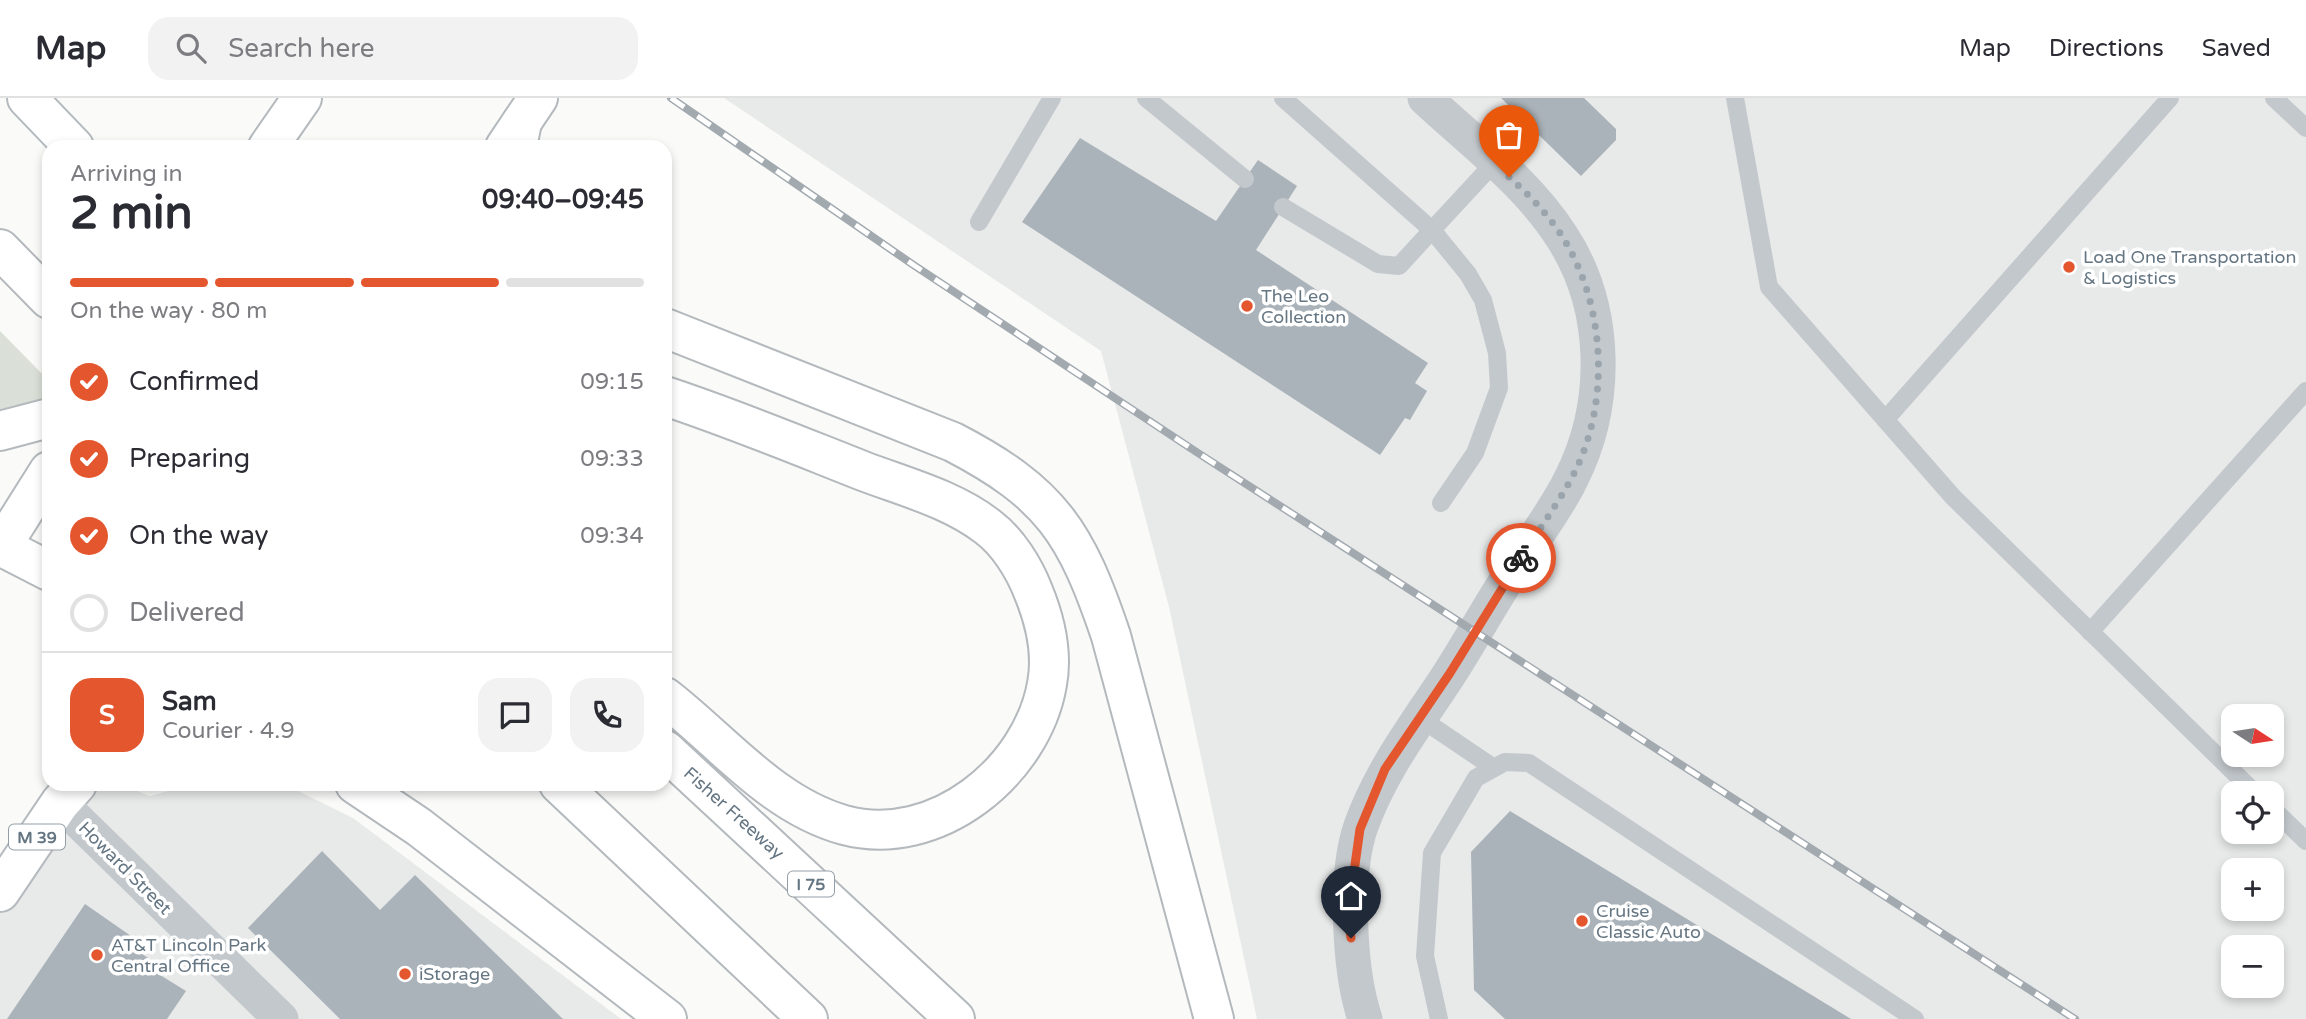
<!DOCTYPE html>
<html lang="en">
<head>
<meta charset="utf-8">
<style>
  :root { --surface:#fff; --page:#f2f2f3; --text:#2b2b33; --muted:#7c7c81; --line:#e1e1e2; --accent:#e4572e }
  body { margin:0; font-family:"Varela Round",sans-serif; background:var(--page); color:var(--text); height:100vh; display:flex; flex-direction:column; font-size:26px; white-space:nowrap }
  * { box-sizing:border-box; margin:0 }
  p { font-size:23px; color:var(--muted) }
  .icon { flex:none; width:38px; height:38px; fill:none; stroke:currentColor; stroke-width:2; stroke-linecap:round; stroke-linejoin:round }
  .map { position:relative; flex:1; overflow:hidden }
  .details { position:absolute; left:42px; top:42px; width:630px; height:651px; display:flex; flex-direction:column; background:var(--surface); border-radius:21px; box-shadow:0 4px 10px #0003 }
  .details>* { flex:none }
  .needle { width:46px; rotate:102deg }
  .fabs { position:absolute; left:2221px; top:606px; display:grid; gap:14px }
  .fabs a { display:grid; place-items:center; width:63px; height:63px; border-radius:14px; background:var(--surface); box-shadow:0 4px 10px #0003; font-size:35px }
  .pin { position:absolute; display:grid; place-items:center; width:60px; height:60px; color:#fff; margin:-72px -30px; border-radius:50% 50% 50% 0; rotate:-45deg; box-shadow:0 0 7px #0007 }
  .pin .icon { rotate:45deg }
  .courier { position:absolute; display:grid; place-items:center; width:70px; height:70px; margin:-35px; border:5px solid #e4572e; border-radius:50%; background:#fff; color:#222; box-shadow:0 2px 9px #0007 }
  .summary em { font-style:normal; font-weight:800 }
  .summary div { display:flex; flex-direction:column-reverse }
  .summary { display:flex; align-items:center; justify-content:space-between; height:119px; padding:0 28px }
  h1 { font-size:46px; font-weight:800; line-height:52px }
  .bar { display:grid; grid-template-columns:repeat(4,1fr); gap:10px 7px; align-content:center; height:84px; padding:0 28px }
  .bar i { height:9px; border-radius:5px; background:var(--line) }
  .bar .on { background:var(--accent) }
  .bar p { grid-column:span 4 }
  .line { display:flex; align-items:center; gap:18px; padding:0 28px; border-top:2px solid var(--line) }
  .line div { flex:1 }
  .round { display:grid; place-items:center; flex:none; width:74px; height:74px; border-radius:21px; background:var(--page) }
  ol { padding:0 28px; list-style:none }
  li { display:flex; align-items:center; gap:21px; height:77px }
  li p { margin-inline-start:auto }
  li .icon { padding:7px; border-radius:50%; background:var(--accent); color:#fff; stroke-width:4 }
  li:last-child { color:var(--muted) }
  li i { width:38px; height:38px; border:4px solid var(--line); border-radius:50% }
  header { display:flex; align-items:center; gap:42px; box-sizing:border-box; height:98px; padding:0 35px; background:var(--surface); border-bottom:2px solid var(--line) }
  header strong { font-size:33px }
  nav { display:flex; gap:38px; margin-inline-start:auto; font-size:24px }
  .search { width:490px; height:63px; background:var(--page); display:flex; align-items:center; gap:18px; box-sizing:border-box; padding:0 24px; border-radius:21px; color:var(--muted); font-size:26px }
  .map>svg:first-child { display:block }
  .built { fill:#e8e9e9; fill-rule:evenodd }
  .green { fill:#dadfd7 }
  .building { fill:#aab3b9 }
  .lines { fill:none; stroke-linecap:round; stroke-linejoin:round }
  .primary-casing { stroke:#b5babe; stroke-width:42 }
  .trunk-casing { stroke:#b4b9bd; stroke-width:42 }
  .motorway-casing { stroke:#b4b9bd; stroke-width:42 }
  .service { stroke:#c3c8cc; stroke-width:18 }
  .minor { stroke:#c3c8cc; stroke-width:35 }
  .primary { stroke:#fff; stroke-width:38 }
  .trunk { stroke:#fff; stroke-width:38 }
  .motorway { stroke:#fff; stroke-width:38 }
  .rail-casing { stroke:#a2aab0; stroke-width:8 }
  .rail { stroke:#fff; stroke-width:5; stroke-dasharray:16; stroke-linecap:butt }
  .done { stroke:#99a4ac; stroke-width:7; stroke-dasharray:0 12.6 }
  .route { stroke:#e4572e; stroke-width:9 }
  .poi-dot { fill:#e4572e; stroke:#fff; stroke-width:2.5 }
  .labels { text-anchor:middle; stroke-width:7; stroke-linejoin:round; paint-order:stroke }
  .shield { fill:#fff; stroke:#939fa8; stroke-width:2 }
  .shield-label { font-size:16px; font-weight:bold; fill:#657683 }
  .poi-label { font-size:18px; fill:#657683; stroke:#fff; text-anchor:start }
  .street-label { font-size:18px; fill:#657683; stroke:#fff }
</style>
</head>
<body>
<header>
<strong>Map</strong>
<div class="search"><svg class="icon" aria-label="search" viewBox="0 0 24 24"><circle cx="10" cy="10" r="6"/><path d="M15 15l6 6"/></svg>Search here</div>
<nav><a>Map</a><a>Directions</a><a>Saved</a></nav>
</header>
<div class="map">
<svg width="2306" height="921" viewBox="0 0 2306 921">
  <rect width="100%" height="100%" fill="#fafaf8"/>
  <path class="built" d="M 724,0 L 2306,0 L 2306,921 L 1257,921 L 1169,509 L 1101,253 ZM 2233,618 L 2272,618 L 2272,656 L 2233,656 ZM 2233,695 L 2272,695 L 2272,733 L 2233,733 ZM 2233,772 L 2272,772 L 2272,810 L 2233,810 ZM 2233,849 L 2272,849 L 2272,887 L 2233,887 Z
    M 77,686 L 119,686 L 150,698 L 193,686 L 274,686 L 292,690 L 353,720 L 621,921 L 0,921 L 0,794 Z"/>
  <path class="green" d="M 0,233 L 49,283 L 49,294 L 38,311 L 18,315 L 0,311 Z"/>
  <path class="building" d="M 1501,0 L 1584,0 L 1616,31 L 1616,42 L 1581,78 Z
    M 1080,40 L 1216,123 L 1258,62 L 1297,88 L 1256,152 L 1428,265 L 1415,285 L 1427,293 L 1410,322 L 1405,320 L 1380,357 L 1022,124 Z
    M 1510,713 L 1851,921 L 1505,921 L 1474,892 L 1471,754 Z
    M 322,753 L 380,812 L 415,777 L 563,921 L 340,921 L 248,830 Z
    M 85,806 L 131,838 L 129,847 L 157,866 L 152,872 L 186,893 L 167,921 L 7,921 Z"/>
  <g class="lines">
    <defs>
      <path id="primary" d="M 0,794 L 60,705 L 77,686"/>
      <path id="trunk" d="M 268,49 L 302,0
        M 505,49 L 538,0
        M 1,449 L 49,373"/>
      <path id="motorway" d="M 27,0 L 74,49
        M 517,49 L 522,24
        M 0,151 L 49,201
        M 665,230 L 953,344 C 1051,395 1076,434 1111,538 L 1214,921
        M 665,298 C 732,320 797,347 863,373 C 905,389 952,401 988,429 C 1008,444 1024,470 1033,493 C 1045,522 1053,554 1047,586 C 1032,673 936,752 844,727 C 772,707 722,643 665,599
        M 0,333 L 49,320
        M 0,448 L 49,473
        M 665,652 L 955,921
        M 355,686 L 419,729 L 667,921
        M 559,686 L 808,921"/>
    </defs>
    <use href="#primary" class="primary-casing"/>
    <use href="#trunk" class="trunk-casing"/>
    <use href="#motorway" class="motorway-casing"/>
    <path class="service" d="M 1146,0 L 1245,81
      M 1283,0 L 1432,132 L 1494,65
      M 1735,0 L 1769,189 L 1953,399 L 2255,695
      M 2274,0 L 2306,30
      M 1283,109 L 1378,166 L 1399,168 L 1432,132 L 1468,176 L 1483,202 L 1497,255 L 1499,290 L 1475,355 L 1441,405
      M 979,124 L 1052,0
      M 1885,322 L 2170,0
      M 2090,534 L 2306,293
      M 1420,620 L 1494,670
      M 2272,710 L 2306,743
      M 1439,921 L 1425,858 L 1432,755 L 1476,680 L 1505,664 L 1529,665 L 1915,921"/>
    <path class="minor" d="M 60,705 L 281,921
      M 1365,921 C 1349,873 1344,776 1361,728 C 1381,672 1416,627 1448,578 C 1470,544 1489,509 1511,475 C 1531,444 1555,414 1571,381 C 1609,306 1608,210 1562,139 C 1528,85 1471,43 1425,0"/>
    <use href="#primary" class="primary"/>
    <use href="#trunk" class="trunk"/>
    <use href="#motorway" class="motorway"/>
    <defs>
      <path id="rail" d="M 671,0 L 915,168 L 1198,355 L 2075,921"/>
    </defs>
    <use href="#rail" class="rail-casing"/>
    <use href="#rail" class="rail"/>
  </g>
  <g class="lines">
    <path class="done" d="M 1509,79 C 1529,97 1547,115 1562,138 C 1607,209 1611,310 1570,383 C 1555,410 1537,434 1521,460"/>
    <path class="route" d="M 1351,840 L 1348,817 L 1360,731 L 1385,671 L 1450,575 L 1521,460"/>
  </g>
  <g class="poi-dot">
    <circle cx="2069" cy="169" r="7"/>
    <circle cx="1247" cy="208" r="7"/>
    <circle cx="1582" cy="823" r="7"/>
    <circle cx="97" cy="857" r="7"/>
    <circle cx="405" cy="876" r="7"/>
  </g>
  <g class="labels">
    <g class="shield">
      <rect x="9" y="726.5" width="56" height="25" rx="5"/>
      <rect x="788" y="773.5" width="46" height="25" rx="5"/>
    </g>
    <g class="shield-label">
      <text x="37" y="745">M 39</text>
      <text x="811" y="792">I 75</text>
    </g>
    <g class="poi-label">
      <text x="2083" y="165">Load One Transportation<tspan x="2083" dy="21">&amp; Logistics</tspan></text>
      <text x="1261" y="204">The Leo<tspan x="1261" dy="21">Collection</tspan></text>
      <text x="1596" y="819">Cruise<tspan x="1596" dy="21">Classic Auto</tspan></text>
      <text x="111" y="853">AT&amp;T Lincoln Park<tspan x="111" dy="21">Central Office</tspan></text>
      <text x="419" y="882">iStorage</text>
    </g>
    <g class="street-label">
      <text transform="translate(734 715) rotate(42)" y="6">Fisher Freeway</text>
      <text transform="translate(125 770) rotate(45)" y="6">Howard Street</text>
    </g>
  </g>
</svg>
<div class="fabs">
<a><svg class="needle" viewBox="-14 -14 28 28"><path d="M0-13l5 13h-10z" fill="#e53935"/><path d="M0 13l5-13h-10z" fill="#7c7c81"/></svg></a>
<a><svg class="icon" aria-label="locate" viewBox="0 0 24 24"><circle cx="12" cy="12" r="6"/><path d="M12 2v4M12 18v4M2 12h4M18 12h4"/></svg></a>
<a>+</a>
<a>−</a>
</div>
<div class="pin" style="left:1509px;top:79px;background:#ea580c"><svg class="icon" aria-label="bag" viewBox="0 0 24 24"><path d="M5 8h14l-1 12H6zM9 8a3 3 0 0 1 6 0"/></svg></div>
<div class="pin" style="left:1351px;top:840px;background:#1f2937"><svg class="icon" aria-label="home" viewBox="0 0 24 24"><path d="M3 11l9-7 9 7M6 9v11h12V9"/></svg></div>
<div class="courier" style="left:1521px;top:460px"><svg class="icon" aria-label="bike" viewBox="0 0 24 24"><circle cx="6" cy="16" r="4"/><circle cx="18" cy="16" r="4"/><path d="M6 16l4-8h5l3 8M10 8l3 8H6M13 5h3"/></svg></div>
<section class="details">
<div class="summary"><div><h1>2 min</h1><p>Arriving in</p></div><em>09:40–09:45</em></div>
<div class="bar"><i class="on"></i><i class="on"></i><i class="on"></i><i></i><p>On the way · 80 m</p></div>
<ol>
<li><svg class="icon" aria-label="check" viewBox="0 0 24 24"><path d="M5 12l5 5 9-10"/></svg>Confirmed<p>09:15</p></li>
<li><svg class="icon" aria-label="check" viewBox="0 0 24 24"><path d="M5 12l5 5 9-10"/></svg>Preparing<p>09:33</p></li>
<li><svg class="icon" aria-label="check" viewBox="0 0 24 24"><path d="M5 12l5 5 9-10"/></svg>On the way<p>09:34</p></li>
<li><i></i>Delivered</li>
</ol>
<div class="line" style="height:126px"><b class="round" style="background:var(--accent);color:#fff">S</b><div><b>Sam</b><p>Courier · 4.9</p></div><a class="round"><svg class="icon" aria-label="chat" viewBox="0 0 24 24"><path d="M4 5h16v11H9l-5 4z"/></svg></a><a class="round"><svg class="icon" aria-label="phone" viewBox="0 0 24 24"><path d="M5 4h4l2 5-3 2q2 4 5 5l2-3 5 2v4C11 20 4 13 5 4z"/></svg></a></div>
</section>
</div>
</body>
</html>
